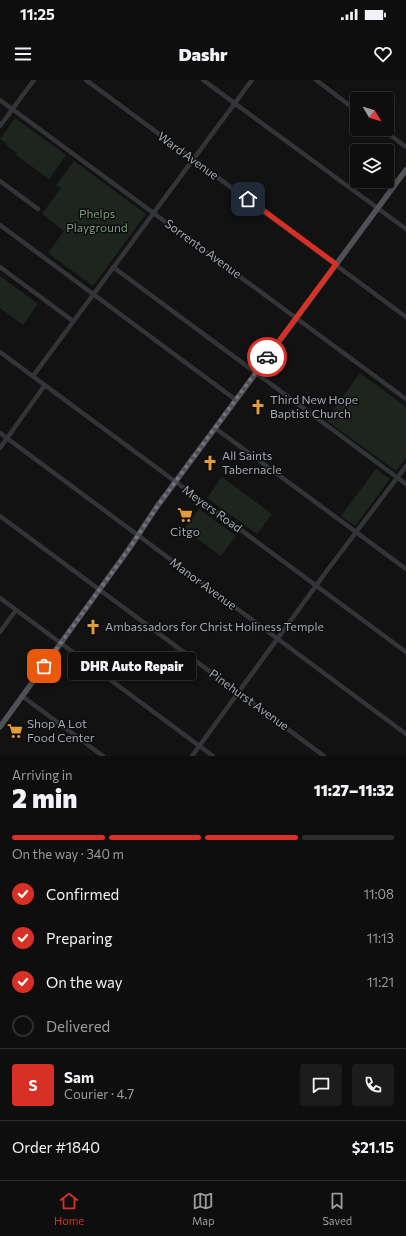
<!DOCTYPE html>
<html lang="en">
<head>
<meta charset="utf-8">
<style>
  :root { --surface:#0e0e0e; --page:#1c1c1c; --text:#f1f3f6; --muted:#9b9c9e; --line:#2e2e2e; --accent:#d93025 }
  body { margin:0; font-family:Commissioner,sans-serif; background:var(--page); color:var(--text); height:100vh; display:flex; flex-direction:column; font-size:15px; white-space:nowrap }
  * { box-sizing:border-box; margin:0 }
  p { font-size:13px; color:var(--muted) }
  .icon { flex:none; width:22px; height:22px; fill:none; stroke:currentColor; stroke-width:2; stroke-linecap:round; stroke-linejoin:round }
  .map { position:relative; height:676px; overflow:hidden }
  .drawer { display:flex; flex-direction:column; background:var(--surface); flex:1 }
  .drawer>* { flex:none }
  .needle { width:26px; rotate:128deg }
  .tools { position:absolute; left:350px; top:12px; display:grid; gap:8px }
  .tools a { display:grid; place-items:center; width:44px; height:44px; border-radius:4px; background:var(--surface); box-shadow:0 2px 6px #0003,0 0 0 1px var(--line); font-size:20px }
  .pin { position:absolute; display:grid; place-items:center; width:34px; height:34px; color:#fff; margin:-17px; border-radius:8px; box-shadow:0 2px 6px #0006 }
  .courier { position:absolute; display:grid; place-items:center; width:40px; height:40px; margin:-20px; border:3px solid #d93025; border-radius:50%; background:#fff; color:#222; box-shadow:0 1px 5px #0007 }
  .bubble { position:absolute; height:28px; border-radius:4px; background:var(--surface); box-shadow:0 2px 6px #0003,0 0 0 1px var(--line); font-size:13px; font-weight:800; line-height:28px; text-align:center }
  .overview em { font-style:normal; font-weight:800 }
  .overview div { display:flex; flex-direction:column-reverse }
  .overview { display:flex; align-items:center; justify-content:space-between; height:68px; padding:0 12px }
  h1 { font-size:26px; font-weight:800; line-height:30px }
  .bar { display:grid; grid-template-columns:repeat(4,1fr); gap:6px 4px; align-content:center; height:48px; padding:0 12px }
  .bar i { height:5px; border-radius:3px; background:var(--line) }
  .bar .current { background:var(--accent) }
  .bar p { grid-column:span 4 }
  .line { display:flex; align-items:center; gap:10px; padding:0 12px; border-top:1px solid var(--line) }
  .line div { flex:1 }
  .round { display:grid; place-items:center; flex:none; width:42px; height:42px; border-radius:4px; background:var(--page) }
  ol { padding:0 12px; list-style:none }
  li { display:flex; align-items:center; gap:12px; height:44px }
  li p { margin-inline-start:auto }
  li .icon { padding:4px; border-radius:50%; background:var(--accent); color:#fff; stroke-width:4 }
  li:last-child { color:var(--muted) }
  li i { width:22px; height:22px; border:2px solid var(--line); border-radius:50% }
  .status { display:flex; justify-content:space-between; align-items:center; height:28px; padding:0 20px; background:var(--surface); direction:ltr }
  .status svg { height:11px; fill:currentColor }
  header { display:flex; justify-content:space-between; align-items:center; height:52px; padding:0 12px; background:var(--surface); font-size:18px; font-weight:800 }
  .tabs { display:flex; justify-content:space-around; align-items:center; height:56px; border-top:1px solid var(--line); background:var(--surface); font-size:11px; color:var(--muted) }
  .tabs a { display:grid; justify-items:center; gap:2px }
  .tabs .current { color:var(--accent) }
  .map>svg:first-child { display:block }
  .green { fill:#1e251f }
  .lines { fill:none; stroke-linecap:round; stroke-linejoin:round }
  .minor { stroke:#333438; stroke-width:4.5 }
  .major { stroke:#4f5156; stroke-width:5.5 }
  .done { stroke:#71757b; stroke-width:4; stroke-dasharray:0 7.2 }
  .route { stroke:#d93025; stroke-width:5 }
  .labels { text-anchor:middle; stroke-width:3; stroke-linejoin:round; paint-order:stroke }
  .street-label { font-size:12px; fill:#a4aab3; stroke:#0d0d0e }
  .park-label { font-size:12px; fill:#7d9c7c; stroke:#0d0d0e }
  .poi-label { font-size:12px; fill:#a4aab3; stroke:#0d0d0e; text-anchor:start }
</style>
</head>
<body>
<div class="status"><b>11:25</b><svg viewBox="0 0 49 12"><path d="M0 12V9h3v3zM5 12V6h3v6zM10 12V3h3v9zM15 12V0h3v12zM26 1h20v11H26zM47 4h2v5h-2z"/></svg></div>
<header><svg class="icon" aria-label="menu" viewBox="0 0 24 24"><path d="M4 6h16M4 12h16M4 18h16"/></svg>Dashr<svg class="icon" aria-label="heart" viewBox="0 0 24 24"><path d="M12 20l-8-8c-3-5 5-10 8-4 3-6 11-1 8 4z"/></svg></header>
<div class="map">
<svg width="406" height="676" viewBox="0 0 406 676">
  <rect width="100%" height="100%" fill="#121213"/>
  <path class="green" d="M 15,38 L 66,75 L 49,99 L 16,75 L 17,73 L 5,64 L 6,63 L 0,59 Z
    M 74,81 L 146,134 L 93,206 L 48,173 L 64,151 L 42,134 L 61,108 L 56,105 Z
    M 0,196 L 38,224 L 23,245 L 0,228 Z
    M 360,293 L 406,327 L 406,378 L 396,391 L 326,340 Z
    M 376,389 L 390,399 L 355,446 L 341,436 Z
    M 222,397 L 272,434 L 257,454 L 207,418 Z
    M 199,429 L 236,456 L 221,476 L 184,449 Z"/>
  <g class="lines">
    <path class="minor" d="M 86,0 L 406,237
      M 203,0 L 406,149
      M 316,0 L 357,31
      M 0,20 L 406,319
      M 0,46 L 34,0
      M 382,49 L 406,67
      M 0,101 L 38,129
      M 0,145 L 236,320
      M 0,187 L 73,241
      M 113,187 L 406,404
      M 0,272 L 406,572
      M 33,296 L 252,0
      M 215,348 L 406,489
      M 0,353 L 406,654
      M 0,368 L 45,305
      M 0,436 L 324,676
      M 0,518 L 213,676
      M 0,552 L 16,530
      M 22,616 L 103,676
      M 192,676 L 326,492 L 406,386"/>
    <path class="major" d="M 0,647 L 129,469 L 156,428 L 406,90"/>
  </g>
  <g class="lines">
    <path class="done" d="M 44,586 L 129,469 L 156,428 L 267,277"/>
    <path class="route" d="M 248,119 L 336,184 L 267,277"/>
  </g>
  <defs>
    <symbol id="church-bare" viewBox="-9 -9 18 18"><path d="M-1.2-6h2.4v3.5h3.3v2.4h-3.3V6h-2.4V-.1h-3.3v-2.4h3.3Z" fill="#e49c39" stroke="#0d0d0e" stroke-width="2.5" paint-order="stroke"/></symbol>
    <symbol id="supermarket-bare" viewBox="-9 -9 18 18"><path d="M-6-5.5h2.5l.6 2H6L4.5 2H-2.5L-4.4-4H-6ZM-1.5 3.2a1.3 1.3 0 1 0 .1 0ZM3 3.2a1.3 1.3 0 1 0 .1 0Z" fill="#e49c39" stroke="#0d0d0e" stroke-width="2.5" paint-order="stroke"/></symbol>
  </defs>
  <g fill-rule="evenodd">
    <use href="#church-bare" x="247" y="316" width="22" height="22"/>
    <use href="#church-bare" x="199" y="372" width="22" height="22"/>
    <use href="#supermarket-bare" x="174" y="424" width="22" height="22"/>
    <use href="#church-bare" x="82" y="536" width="22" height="22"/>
    <use href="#supermarket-bare" x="4" y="640" width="22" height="22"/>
  </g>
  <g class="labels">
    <g class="street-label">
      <text transform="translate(188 76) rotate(36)" y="4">Ward Avenue</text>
      <text transform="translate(203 169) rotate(36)" y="4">Sorrento Avenue</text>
      <text transform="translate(212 429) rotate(36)" y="4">Meyers Road</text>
      <text transform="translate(203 504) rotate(36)" y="4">Manor Avenue</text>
      <text transform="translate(249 620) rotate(36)" y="4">Pinehurst Avenue</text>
    </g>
    <g class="park-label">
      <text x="97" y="138">Phelps<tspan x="97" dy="14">Playground</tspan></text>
    </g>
    <g class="poi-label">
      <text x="270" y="324">Third New Hope<tspan x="270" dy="14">Baptist Church</tspan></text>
      <text x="222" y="380">All Saints<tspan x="222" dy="14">Tabernacle</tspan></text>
      <text x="185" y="456" text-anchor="middle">Citgo</text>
      <text x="105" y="551">Ambassadors for Christ Holiness Temple</text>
      <text x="27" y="648">Shop A Lot<tspan x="27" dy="14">Food Center</tspan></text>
    </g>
  </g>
</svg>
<div class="tools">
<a><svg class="needle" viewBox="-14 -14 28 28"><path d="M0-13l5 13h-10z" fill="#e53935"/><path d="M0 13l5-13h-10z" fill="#9b9c9e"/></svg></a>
<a><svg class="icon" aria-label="layers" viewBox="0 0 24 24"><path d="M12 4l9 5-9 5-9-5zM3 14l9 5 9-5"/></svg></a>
</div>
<div class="pin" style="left:44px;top:586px;background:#ea580c"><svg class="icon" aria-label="bag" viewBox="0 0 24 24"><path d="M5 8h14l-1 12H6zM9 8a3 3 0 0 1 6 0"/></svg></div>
<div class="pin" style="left:248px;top:119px;background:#1f2937"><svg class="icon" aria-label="home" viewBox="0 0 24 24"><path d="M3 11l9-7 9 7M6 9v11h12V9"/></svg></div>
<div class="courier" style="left:267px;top:277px"><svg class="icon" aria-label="car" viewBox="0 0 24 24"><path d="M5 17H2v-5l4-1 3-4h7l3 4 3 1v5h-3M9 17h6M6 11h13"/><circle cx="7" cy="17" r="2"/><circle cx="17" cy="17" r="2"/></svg></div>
<div class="bubble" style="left:68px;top:572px;width:128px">DHR Auto Repair</div>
</div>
<section class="drawer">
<div class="overview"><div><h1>2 min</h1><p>Arriving in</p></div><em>11:27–11:32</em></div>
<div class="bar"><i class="current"></i><i class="current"></i><i class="current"></i><i></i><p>On the way · 340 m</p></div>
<ol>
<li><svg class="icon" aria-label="check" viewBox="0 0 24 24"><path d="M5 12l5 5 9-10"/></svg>Confirmed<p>11:08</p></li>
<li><svg class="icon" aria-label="check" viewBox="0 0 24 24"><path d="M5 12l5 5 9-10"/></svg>Preparing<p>11:13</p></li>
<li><svg class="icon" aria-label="check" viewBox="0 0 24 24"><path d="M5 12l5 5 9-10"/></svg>On the way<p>11:21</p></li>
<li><i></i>Delivered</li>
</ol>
<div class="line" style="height:72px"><b class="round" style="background:var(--accent);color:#fff">S</b><div><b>Sam</b><p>Courier · 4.7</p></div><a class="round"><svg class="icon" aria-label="chat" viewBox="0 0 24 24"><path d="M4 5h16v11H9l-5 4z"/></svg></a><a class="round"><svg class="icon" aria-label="phone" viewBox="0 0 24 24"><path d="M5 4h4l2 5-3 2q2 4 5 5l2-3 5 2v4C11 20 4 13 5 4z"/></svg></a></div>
<div class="line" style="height:52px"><div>Order #1840</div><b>$21.15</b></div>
</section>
<nav class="tabs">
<a class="current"><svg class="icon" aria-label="home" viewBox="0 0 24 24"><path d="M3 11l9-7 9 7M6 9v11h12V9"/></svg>Home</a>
<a><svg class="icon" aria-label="map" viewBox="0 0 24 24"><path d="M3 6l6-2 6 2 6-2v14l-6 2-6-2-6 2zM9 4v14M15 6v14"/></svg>Map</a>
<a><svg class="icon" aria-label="saved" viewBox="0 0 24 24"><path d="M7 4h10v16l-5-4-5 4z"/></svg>Saved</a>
</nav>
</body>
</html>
